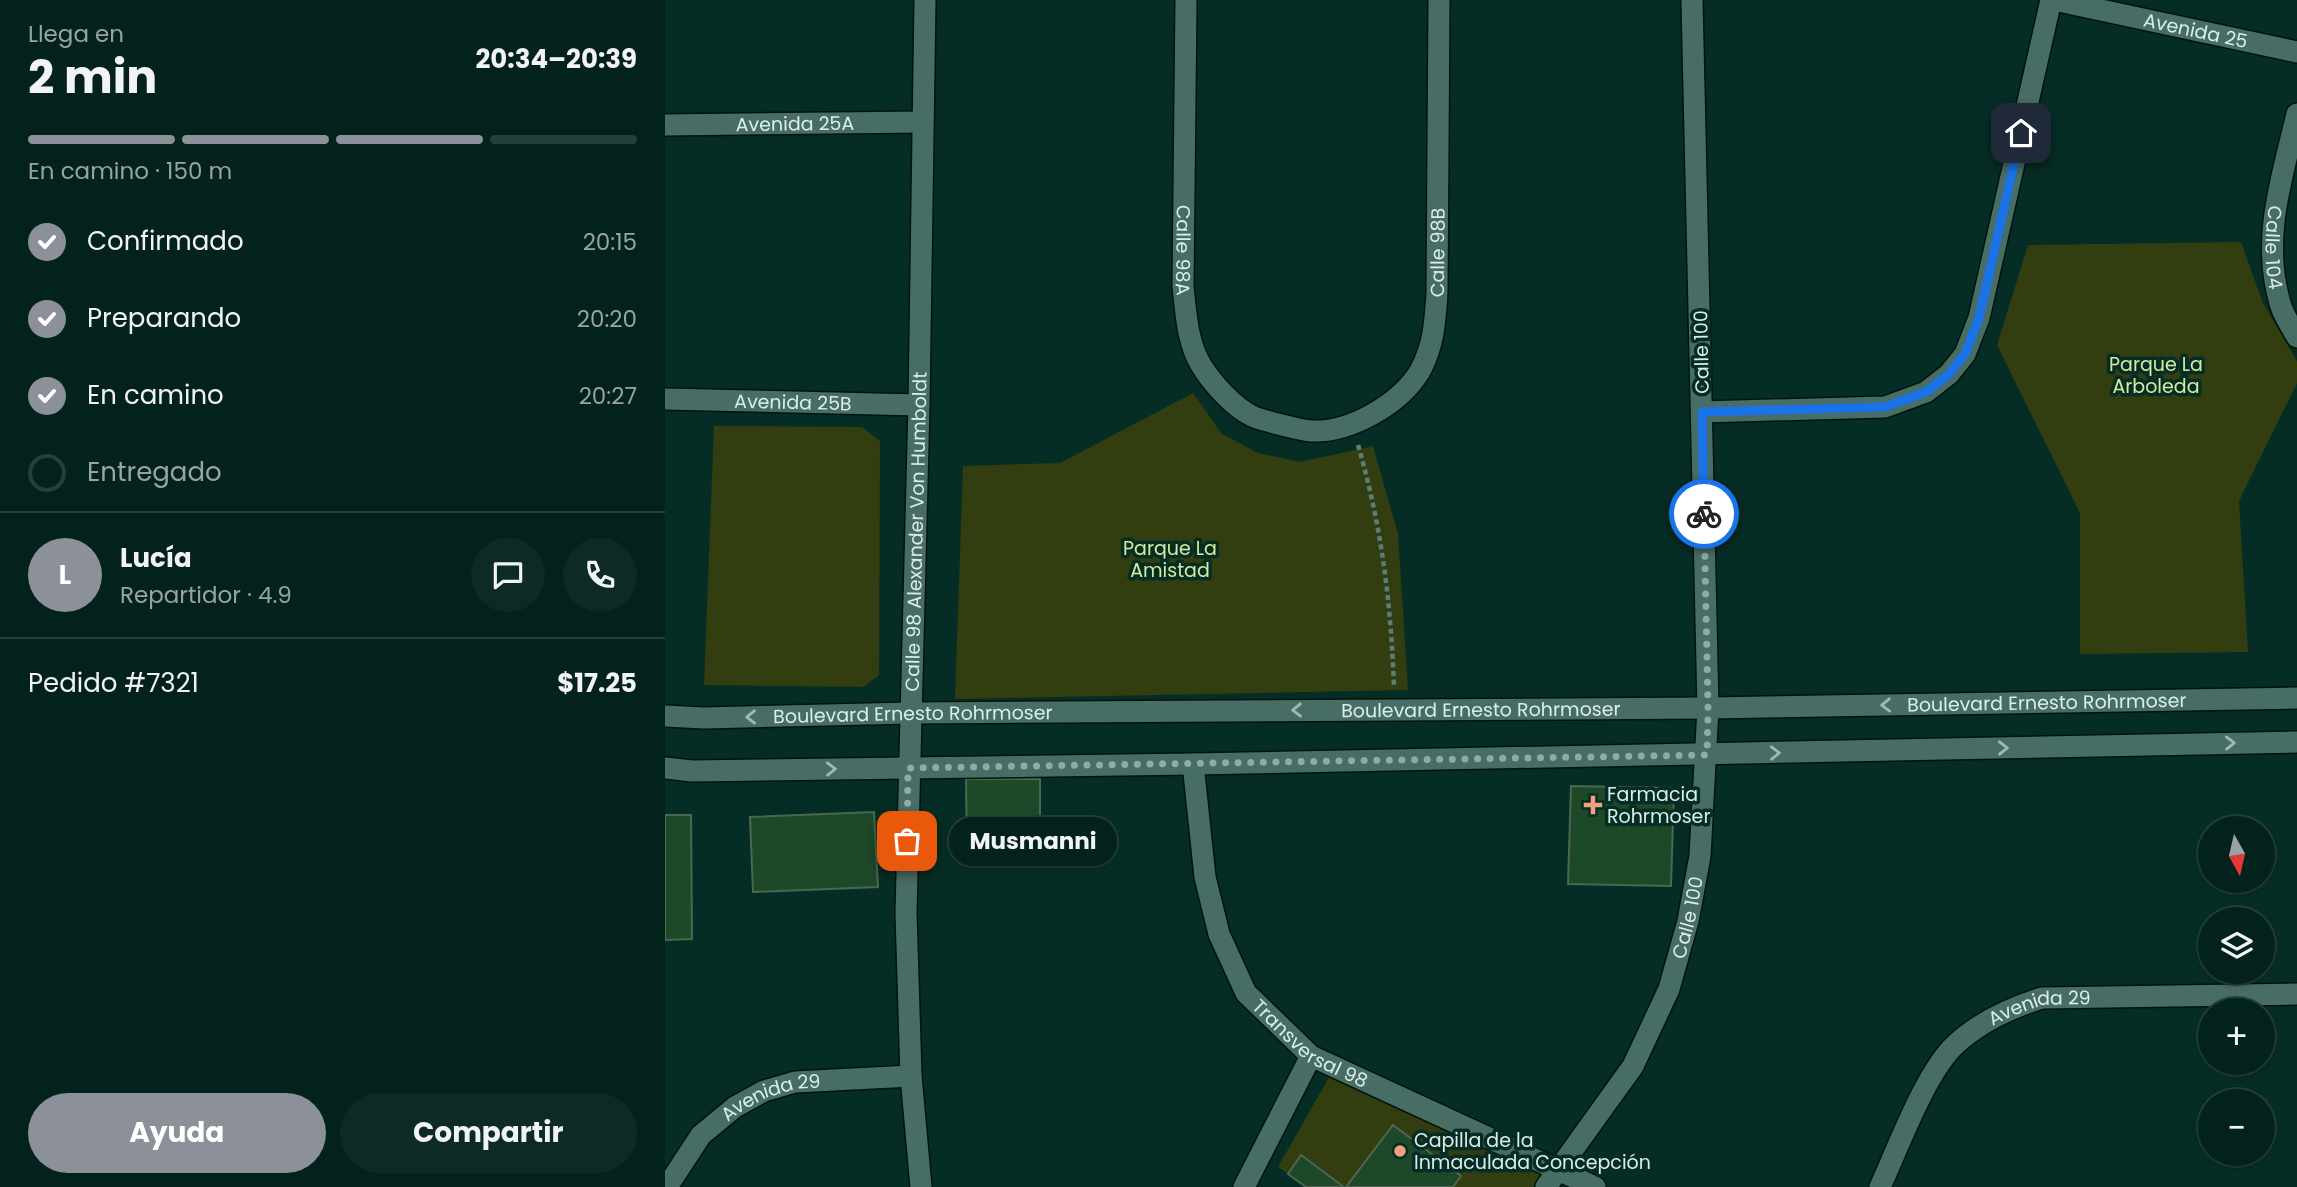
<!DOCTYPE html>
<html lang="es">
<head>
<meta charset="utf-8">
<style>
  :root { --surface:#04221c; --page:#0d2a25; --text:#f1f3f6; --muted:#97a4a3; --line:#253f3b; --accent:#8c9099 }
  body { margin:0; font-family:Poppins,sans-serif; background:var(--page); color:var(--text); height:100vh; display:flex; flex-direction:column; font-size:26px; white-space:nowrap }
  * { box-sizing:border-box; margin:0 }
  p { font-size:23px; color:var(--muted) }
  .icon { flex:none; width:38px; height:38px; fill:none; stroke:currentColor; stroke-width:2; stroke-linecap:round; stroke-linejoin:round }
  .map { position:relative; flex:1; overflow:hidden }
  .details { display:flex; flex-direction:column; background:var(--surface); width:665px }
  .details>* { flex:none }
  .needle { width:46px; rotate:172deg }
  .buttons { position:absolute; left:1533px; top:816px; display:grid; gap:14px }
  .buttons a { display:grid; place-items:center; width:77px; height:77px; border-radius:50%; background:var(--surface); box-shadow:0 2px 5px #0004,0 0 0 2px var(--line); font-size:35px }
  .pin { position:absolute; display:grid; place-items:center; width:60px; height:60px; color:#fff; margin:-30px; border-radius:14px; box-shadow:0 4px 10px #0006 }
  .courier { position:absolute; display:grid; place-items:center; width:70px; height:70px; margin:-35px; border:5px solid #1a73e8; border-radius:50%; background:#fff; color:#222; box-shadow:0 2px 9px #0007 }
  .bubble { position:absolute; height:49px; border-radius:24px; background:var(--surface); box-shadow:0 2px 5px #0004,0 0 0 2px var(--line); font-size:23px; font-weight:700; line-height:49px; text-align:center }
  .head em { font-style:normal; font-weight:700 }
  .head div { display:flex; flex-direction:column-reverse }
  .head { display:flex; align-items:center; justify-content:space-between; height:119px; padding:0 28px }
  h1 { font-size:46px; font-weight:700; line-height:52px }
  .bar { display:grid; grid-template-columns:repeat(4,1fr); gap:10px 7px; align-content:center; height:84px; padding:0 28px }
  .bar i { height:9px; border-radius:5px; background:var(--line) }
  .bar .selected { background:var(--accent) }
  .bar p { grid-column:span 4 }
  .line { display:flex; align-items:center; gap:18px; padding:0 28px; border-top:2px solid var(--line) }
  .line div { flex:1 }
  .round { display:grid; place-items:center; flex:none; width:74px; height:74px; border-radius:37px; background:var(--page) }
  ol { padding:0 28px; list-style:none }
  li { display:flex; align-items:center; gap:21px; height:77px }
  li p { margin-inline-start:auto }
  li .icon { padding:7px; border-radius:50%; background:var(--accent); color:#fff; stroke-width:4 }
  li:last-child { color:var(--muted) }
  li i { width:38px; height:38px; border:4px solid var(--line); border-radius:50% }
  .cta { display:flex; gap:14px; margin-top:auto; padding:14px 28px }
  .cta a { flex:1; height:80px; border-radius:42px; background:var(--accent); color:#fff; font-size:28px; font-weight:700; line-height:80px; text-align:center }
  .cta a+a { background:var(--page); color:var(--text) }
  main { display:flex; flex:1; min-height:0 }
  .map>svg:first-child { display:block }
  .green { fill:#323e10 }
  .building { fill:#1d4928; stroke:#4d6651; stroke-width:2 }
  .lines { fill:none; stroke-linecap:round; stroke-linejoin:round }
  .street-casing { stroke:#00140e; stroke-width:24 }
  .secondary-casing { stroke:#00140e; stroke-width:24 }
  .path { stroke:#5e7d76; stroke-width:4.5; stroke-dasharray:5 3.5; stroke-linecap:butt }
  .street { stroke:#486d64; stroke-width:21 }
  .secondary { stroke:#486d64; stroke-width:21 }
  .oneway { stroke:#a0bab3 }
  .done { stroke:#90aaa4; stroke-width:7; stroke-dasharray:0 12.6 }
  .route { stroke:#1a73e8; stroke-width:9 }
  .poi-dot { fill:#f3a081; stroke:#062d25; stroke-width:2.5 }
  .labels { text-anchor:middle; stroke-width:7; stroke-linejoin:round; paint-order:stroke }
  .street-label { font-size:19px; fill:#daeee8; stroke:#062d25 }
  .park-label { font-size:19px; fill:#d3eb9c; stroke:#062d25 }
  .poi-label { font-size:19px; fill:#daeee8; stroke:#062d25; text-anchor:start }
</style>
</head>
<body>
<main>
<section class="details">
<div class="head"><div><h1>2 min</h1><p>Llega en</p></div><em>20:34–20:39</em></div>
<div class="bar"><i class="selected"></i><i class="selected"></i><i class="selected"></i><i></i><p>En camino · 150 m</p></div>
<ol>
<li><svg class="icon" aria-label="check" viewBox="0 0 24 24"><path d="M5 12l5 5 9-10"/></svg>Confirmado<p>20:15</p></li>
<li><svg class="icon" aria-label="check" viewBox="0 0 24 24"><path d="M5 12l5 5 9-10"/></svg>Preparando<p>20:20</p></li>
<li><svg class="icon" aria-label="check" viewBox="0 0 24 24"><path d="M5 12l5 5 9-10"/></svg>En camino<p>20:27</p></li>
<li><i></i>Entregado</li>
</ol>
<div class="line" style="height:126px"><b class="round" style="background:var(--accent);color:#fff">L</b><div><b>Lucía</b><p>Repartidor · 4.9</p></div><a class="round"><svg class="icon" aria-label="chat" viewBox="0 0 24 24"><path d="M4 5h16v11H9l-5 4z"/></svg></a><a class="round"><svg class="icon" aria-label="phone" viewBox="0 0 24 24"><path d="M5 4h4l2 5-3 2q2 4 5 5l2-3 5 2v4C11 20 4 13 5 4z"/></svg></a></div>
<div class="line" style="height:91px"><div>Pedido #7321</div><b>$17.25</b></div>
<div class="cta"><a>Ayuda</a><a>Compartir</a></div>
</section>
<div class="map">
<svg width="1632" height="1187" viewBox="0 0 1632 1187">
  <rect width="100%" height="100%" fill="#062d25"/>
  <path class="green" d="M 1576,242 L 1598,303 L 1632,361 L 1632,383 L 1574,501 L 1583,652 L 1415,654 L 1415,513 L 1332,345 L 1363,245 Z
    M 528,393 L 557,434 L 593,453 L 635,462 L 708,446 L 733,534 L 743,690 L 290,699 L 298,466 L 395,463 Z
    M 49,426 L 197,427 L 215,441 L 214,675 L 198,687 L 39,685 Z
    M 667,1072 L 877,1174 L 868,1187 L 788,1187 L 796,1176 L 728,1125 L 681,1187 L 636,1155 L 623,1174 L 613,1167 Z"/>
  <path class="building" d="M 301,779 L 375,779 L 375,861 L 302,861 Z
    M 906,786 L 1009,788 L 1006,886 L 903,884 Z
    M 209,812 L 213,887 L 88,892 L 85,817 Z
    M 0,815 L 26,815 L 27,939 L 0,940 Z
    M 728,1125 L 796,1176 L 788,1187 L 681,1187 Z
    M 636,1155 L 679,1187 L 641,1187 L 623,1174 Z"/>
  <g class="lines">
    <defs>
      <g id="street">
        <path id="s1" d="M 521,0 L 518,287 C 521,312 522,342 536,365 C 547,383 569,408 589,417 C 600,421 635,430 646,431 C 685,433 735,404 755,371 C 769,345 770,322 772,293 L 774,0"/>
        <path id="s2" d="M 1389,0 L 1632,52"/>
        <path id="s3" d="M 1632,114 C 1617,178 1596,238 1615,303 C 1618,315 1626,326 1632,337"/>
        <path id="s4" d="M 0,125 L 258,122"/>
        <path id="s5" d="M 0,399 L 254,405"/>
        <path d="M 1037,412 L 1220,407 L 1261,392 L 1284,374 L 1300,354 L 1314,318 L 1386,0"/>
        <path id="s6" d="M 528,764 L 540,877 L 554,934 L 581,993 L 646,1056 L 930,1187"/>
        <path id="s7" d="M 2,1187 L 36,1135 L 70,1107 L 99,1091 L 130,1082 L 246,1076"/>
        <path d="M 579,1187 L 646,1056"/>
        <path id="s8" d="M 881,1187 L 968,1066 L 1004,989 L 1023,921 L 1035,856 L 1043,708 L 1027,0"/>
        <path id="s9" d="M 1215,1187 C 1233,1148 1261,1071 1291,1044 C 1316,1021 1345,1008 1377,998 L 1632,994"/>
      </g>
      <g id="secondary">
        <path id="s10" d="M 0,716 L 39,718 L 245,713 L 1043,708 L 1632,698"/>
        <path d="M 0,768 L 27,771 L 528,764 L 1632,742"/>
        <path id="s11" d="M 256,1187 L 246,1076 L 241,913 L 254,405 L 260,0"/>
      </g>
    </defs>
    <use href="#street" class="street-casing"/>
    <use href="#secondary" class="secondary-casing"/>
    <path class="path" d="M 693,445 C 717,527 726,604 729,688"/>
    <use href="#street" class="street"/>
    <use href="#secondary" class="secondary"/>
  </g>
  <defs><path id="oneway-chevron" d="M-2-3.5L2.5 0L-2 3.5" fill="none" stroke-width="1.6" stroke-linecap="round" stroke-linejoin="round" transform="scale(1.75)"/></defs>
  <g class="oneway">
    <use href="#oneway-chevron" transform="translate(1221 705) rotate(179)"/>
    <use href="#oneway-chevron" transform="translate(632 710) rotate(179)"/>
    <use href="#oneway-chevron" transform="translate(86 717) rotate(179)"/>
    <use href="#oneway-chevron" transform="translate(1565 743) rotate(-1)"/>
    <use href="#oneway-chevron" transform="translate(1338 748) rotate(-1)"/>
    <use href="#oneway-chevron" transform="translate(1110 753) rotate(-1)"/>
    <use href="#oneway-chevron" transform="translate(166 769) rotate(-1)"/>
  </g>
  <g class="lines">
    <path class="done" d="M 242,841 L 243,768 L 1042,755 L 1043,708 L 1039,514"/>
    <path class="route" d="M 1039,514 L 1037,412 L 1220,407 L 1261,392 L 1284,374 L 1300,354 L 1314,318 L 1356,133"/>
  </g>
  <g class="poi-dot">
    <path d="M924.5 794.5h7v7h7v7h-7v7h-7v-7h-7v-7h7z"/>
    <circle cx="735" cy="1151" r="7"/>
  </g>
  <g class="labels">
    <g class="street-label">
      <text dy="7" stroke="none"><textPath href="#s2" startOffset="145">Avenida 25</textPath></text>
      <text dy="7" stroke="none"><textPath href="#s4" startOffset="130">Avenida 25A</textPath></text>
      <text dy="7" stroke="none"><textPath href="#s3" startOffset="136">Calle 104</textPath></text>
      <text dy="7" stroke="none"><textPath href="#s1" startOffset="250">Calle 98A</textPath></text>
      <text dy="7" stroke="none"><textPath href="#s1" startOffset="752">Calle 98B</textPath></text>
      <text transform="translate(1036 352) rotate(-91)" y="7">Calle 100</text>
      <text dy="7" stroke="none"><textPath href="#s5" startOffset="128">Avenida 25B</textPath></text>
      <text dy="7" stroke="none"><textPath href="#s11" startOffset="656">Calle 98 Alexander Von Humboldt</textPath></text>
      <text dy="7" stroke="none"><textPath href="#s10" startOffset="1382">Boulevard Ernesto Rohrmoser</textPath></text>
      <text dy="7" stroke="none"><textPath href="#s10" startOffset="816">Boulevard Ernesto Rohrmoser</textPath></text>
      <text dy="7" stroke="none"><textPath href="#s10" startOffset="248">Boulevard Ernesto Rohrmoser</textPath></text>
      <text dy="7" stroke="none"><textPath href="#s8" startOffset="308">Calle 100</textPath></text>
      <text dy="7" stroke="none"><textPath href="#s9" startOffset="257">Avenida 29</textPath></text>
      <text dy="7" stroke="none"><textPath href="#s6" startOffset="320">Transversal 98</textPath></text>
      <text dy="7" stroke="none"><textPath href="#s7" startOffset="144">Avenida 29</textPath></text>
    </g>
    <g class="park-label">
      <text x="1491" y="371">Parque La<tspan x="1491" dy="22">Arboleda</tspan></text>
      <text x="505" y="555">Parque La<tspan x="505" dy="22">Amistad</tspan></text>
    </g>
    <g class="poi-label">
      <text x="942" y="801">Farmacia<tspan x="942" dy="22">Rohrmoser</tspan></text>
      <text x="749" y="1147">Capilla de la<tspan x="749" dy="22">Inmaculada Concepción</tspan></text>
    </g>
  </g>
</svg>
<div class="buttons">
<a><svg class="needle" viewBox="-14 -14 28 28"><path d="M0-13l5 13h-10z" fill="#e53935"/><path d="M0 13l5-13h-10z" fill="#97a4a3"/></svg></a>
<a><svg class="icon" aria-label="layers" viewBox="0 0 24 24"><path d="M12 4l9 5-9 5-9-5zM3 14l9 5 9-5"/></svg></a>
<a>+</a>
<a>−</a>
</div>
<div class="pin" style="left:242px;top:841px;background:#ea580c"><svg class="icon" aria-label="bag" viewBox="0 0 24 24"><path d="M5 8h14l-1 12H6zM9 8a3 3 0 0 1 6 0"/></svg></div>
<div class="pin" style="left:1356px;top:133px;background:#1f2937"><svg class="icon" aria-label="home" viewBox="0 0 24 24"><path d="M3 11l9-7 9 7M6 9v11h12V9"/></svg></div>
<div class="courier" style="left:1039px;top:514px"><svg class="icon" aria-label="bike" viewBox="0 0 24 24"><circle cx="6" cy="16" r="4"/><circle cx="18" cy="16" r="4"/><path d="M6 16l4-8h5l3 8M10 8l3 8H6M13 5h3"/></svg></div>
<div class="bubble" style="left:284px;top:817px;width:168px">Musmanni</div>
</div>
</main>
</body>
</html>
